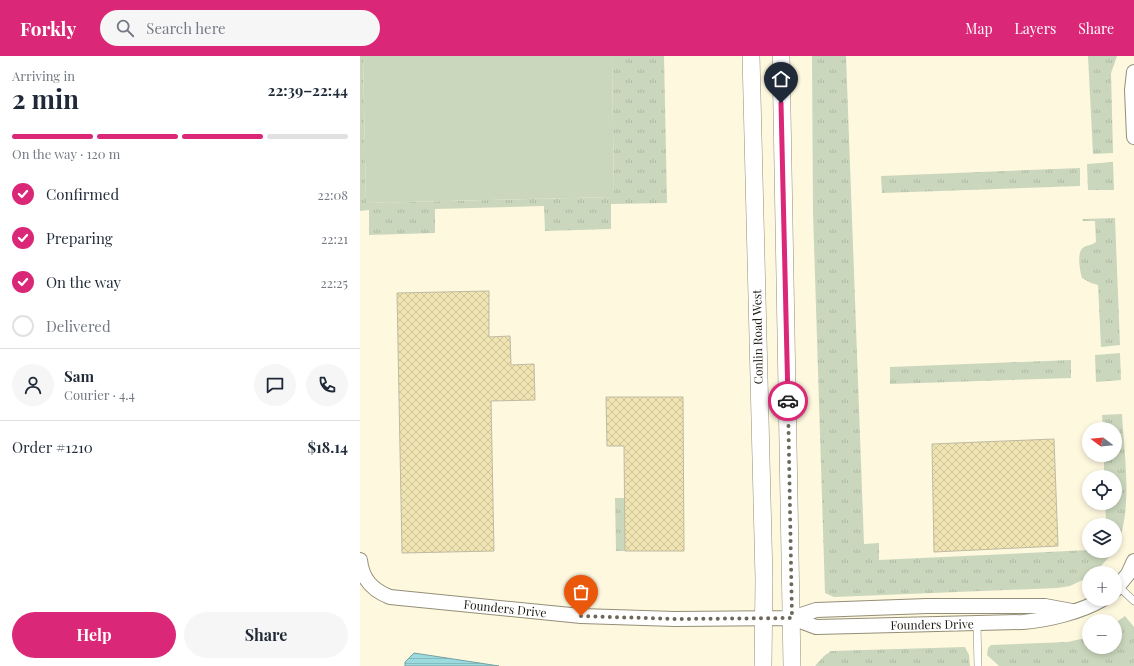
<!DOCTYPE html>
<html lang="en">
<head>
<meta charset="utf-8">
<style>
  :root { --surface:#fff; --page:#f6f6f7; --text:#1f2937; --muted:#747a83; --line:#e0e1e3; --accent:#db2777 }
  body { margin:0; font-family:"Playfair Display",serif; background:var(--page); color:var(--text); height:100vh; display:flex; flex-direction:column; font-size:15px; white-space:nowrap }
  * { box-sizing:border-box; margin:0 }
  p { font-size:13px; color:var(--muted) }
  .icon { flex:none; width:22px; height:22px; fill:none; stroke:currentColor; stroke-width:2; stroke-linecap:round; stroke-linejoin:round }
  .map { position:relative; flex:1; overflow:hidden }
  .details { display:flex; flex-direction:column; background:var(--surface); width:360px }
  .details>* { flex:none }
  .needle { width:26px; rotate:286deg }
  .fabs { position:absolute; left:722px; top:366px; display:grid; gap:8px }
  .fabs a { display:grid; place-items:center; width:40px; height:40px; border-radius:50%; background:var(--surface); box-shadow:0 2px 6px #0003; font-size:20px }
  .pin { position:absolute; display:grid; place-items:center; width:34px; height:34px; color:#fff; margin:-41px -17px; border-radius:50% 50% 50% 0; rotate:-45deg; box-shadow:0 0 4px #0007 }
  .pin .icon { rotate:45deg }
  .courier { position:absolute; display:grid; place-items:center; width:40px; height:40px; margin:-20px; border:3px solid #db2777; border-radius:50%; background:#fff; color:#222; box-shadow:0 1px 5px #0007 }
  .head em { font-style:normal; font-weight:700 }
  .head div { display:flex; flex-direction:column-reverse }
  .head { display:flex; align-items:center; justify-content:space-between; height:68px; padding:0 12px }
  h1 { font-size:26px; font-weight:700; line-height:30px }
  .bar { display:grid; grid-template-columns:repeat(4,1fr); gap:6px 4px; align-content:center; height:48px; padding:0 12px }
  .bar i { height:5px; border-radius:3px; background:var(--line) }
  .bar .current { background:var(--accent) }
  .bar p { grid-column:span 4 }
  .line { display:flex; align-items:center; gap:10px; padding:0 12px; border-top:1px solid var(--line) }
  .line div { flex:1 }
  .round { display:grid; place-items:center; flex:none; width:42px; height:42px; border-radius:21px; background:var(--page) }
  ol { padding:0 12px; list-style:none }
  li { display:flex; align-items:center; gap:12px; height:44px }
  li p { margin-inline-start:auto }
  li .icon { padding:4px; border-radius:50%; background:var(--accent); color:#fff; stroke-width:4 }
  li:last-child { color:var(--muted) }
  li i { width:22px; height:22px; border:2px solid var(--line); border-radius:50% }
  .button { display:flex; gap:8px; margin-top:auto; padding:8px 12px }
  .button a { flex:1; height:46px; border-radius:24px; background:var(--accent); color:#fff; font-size:16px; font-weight:700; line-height:46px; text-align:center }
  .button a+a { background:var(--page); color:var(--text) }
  header { display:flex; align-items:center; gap:24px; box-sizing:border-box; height:56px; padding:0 20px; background:var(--accent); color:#fff }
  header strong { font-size:19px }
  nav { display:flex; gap:22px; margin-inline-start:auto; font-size:14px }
  .search { width:280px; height:36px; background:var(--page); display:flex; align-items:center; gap:10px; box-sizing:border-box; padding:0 14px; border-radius:22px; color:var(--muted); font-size:15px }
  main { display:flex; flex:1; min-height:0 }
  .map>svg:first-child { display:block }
  .grass { fill:url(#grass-tufts) }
  .pitch { fill:#cad7bc }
  .water { fill:url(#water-rules); stroke:#75a1a2 }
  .building { fill:url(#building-cross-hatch); stroke:#bfbaa2 }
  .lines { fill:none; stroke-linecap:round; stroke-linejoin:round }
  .service-casing { stroke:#938e77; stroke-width:8 }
  .minor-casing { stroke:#938e77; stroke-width:16 }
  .tertiary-casing { stroke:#938e77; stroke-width:18 }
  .service { stroke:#fff; stroke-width:7 }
  .minor { stroke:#fff; stroke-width:14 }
  .tertiary { stroke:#fff; stroke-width:17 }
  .done { stroke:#6c685a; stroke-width:4; stroke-dasharray:0 7.2 }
  .route { stroke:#db2777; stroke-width:5 }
  .labels { text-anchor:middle; stroke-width:3; stroke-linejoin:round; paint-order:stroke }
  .street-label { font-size:12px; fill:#1d1b12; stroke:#fff }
</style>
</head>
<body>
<header>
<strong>Forkly</strong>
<div class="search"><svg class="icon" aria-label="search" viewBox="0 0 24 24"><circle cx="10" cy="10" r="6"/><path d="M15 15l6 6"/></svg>Search here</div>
<nav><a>Map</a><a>Layers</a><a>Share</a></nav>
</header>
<main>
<section class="details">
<div class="head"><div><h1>2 min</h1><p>Arriving in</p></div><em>22:39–22:44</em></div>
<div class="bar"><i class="current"></i><i class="current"></i><i class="current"></i><i></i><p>On the way · 120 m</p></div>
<ol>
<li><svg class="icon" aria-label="check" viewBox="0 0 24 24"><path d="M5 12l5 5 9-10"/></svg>Confirmed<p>22:08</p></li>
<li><svg class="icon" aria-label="check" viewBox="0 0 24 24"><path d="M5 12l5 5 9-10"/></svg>Preparing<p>22:21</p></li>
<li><svg class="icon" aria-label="check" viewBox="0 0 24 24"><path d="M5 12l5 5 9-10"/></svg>On the way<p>22:25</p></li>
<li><i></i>Delivered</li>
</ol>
<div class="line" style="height:72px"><a class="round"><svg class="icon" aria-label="person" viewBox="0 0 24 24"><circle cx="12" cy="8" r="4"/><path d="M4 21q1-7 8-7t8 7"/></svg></a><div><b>Sam</b><p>Courier · 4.4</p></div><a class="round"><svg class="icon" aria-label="chat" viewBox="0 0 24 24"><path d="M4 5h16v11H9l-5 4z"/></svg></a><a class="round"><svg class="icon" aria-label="phone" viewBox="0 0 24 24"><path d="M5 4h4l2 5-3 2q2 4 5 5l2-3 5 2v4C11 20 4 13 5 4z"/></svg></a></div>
<div class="line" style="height:52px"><div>Order #1210</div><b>$18.14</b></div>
<div class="button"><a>Help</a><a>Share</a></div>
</section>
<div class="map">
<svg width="774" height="610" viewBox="0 0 774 610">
  <defs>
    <pattern id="grass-tufts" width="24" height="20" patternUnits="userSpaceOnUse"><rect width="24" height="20" fill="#cad7bc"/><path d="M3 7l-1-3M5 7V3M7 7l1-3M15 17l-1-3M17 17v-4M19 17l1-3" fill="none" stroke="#adb8a1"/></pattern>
    <pattern id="water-rules" width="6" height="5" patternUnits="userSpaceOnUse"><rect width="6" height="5" fill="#9bdbdf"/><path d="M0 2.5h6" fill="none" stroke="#85bbbe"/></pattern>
    <pattern id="building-cross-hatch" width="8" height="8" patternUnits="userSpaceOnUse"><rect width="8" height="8" fill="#f0e4b3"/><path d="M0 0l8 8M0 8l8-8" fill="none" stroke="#cdc399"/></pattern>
  </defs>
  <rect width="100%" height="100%" fill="#fef8df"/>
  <path class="grass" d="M 0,0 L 3,0 L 6,147 L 254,141 L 252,0 L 304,0 L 307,147 L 251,148 L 251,173 L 185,175 L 184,150 L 75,153 L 75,177 L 9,179 L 9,154 L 0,155 Z
    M 452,0 L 486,0 L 504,488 L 519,487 L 519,504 L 729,494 L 754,495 L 735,517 L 729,517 L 729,521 L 710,530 L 697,532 L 474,541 L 465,537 L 453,156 Z
    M 728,0 L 757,0 L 751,17 L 753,97 L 733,98 Z
    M 753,106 L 754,134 L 728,134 L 727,108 Z
    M 720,112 L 720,130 L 522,137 L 521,120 Z
    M 755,162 L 760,289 L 741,291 L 738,229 L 731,227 L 722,222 C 720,215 716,195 724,191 C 728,189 732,189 736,186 L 735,165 L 723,165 L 722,163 Z
    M 760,297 L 761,324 L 736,326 L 735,299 Z
    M 711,304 L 711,322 L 530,328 L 530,311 Z
    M 762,358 C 764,398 774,458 755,493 L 755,469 L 733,469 L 733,465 L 746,465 L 745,447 L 755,447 L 755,421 L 744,421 L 744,399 L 755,399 L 755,373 L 743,373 L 742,359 Z
    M 255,442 L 265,442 L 265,495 L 256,495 Z
    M 765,560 L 774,571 L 774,610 L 639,610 L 627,599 L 628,592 L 631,589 L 708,586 L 729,581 L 729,591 L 755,591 L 755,567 Z
    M 605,591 L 609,599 L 610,610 L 455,610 L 464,600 L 471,595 Z"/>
  <path class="pitch" d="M 3,0 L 252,0 L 254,141 L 6,147 Z"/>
  <path class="water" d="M 54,597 L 139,610 L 45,610 L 45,606 Z"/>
  <path class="building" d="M 129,235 L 129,281 L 150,280 L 151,309 L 174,308 L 175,344 L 131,345 L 134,495 L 42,497 L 37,237 Z
    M 246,341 L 323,341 L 324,495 L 265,495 L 264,390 L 247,390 Z
    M 694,383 L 698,490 L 574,496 L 572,388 Z"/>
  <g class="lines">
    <defs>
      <path id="service" d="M 758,530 L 774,545
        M 617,568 L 618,610"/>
      <path id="minor" d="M 774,16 L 772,34 L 774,81
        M 0,504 C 2,523 12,534 30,541 L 221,560 L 315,563 L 432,562 L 456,554 L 567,550 L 685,550 L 712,555
        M 755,534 L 768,518 L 774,505
        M 432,562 L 456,571 L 663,566 C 688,564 721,556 743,543"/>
      <path id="tertiary" d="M 391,0 L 404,523 L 403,610
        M 421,0 L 432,610"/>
    </defs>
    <use href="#service" class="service-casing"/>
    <use href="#minor" class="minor-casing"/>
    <use href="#tertiary" class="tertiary-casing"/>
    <use href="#service" class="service"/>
    <use href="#minor" class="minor"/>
    <use href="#tertiary" class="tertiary"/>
  </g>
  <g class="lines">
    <path class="done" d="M 221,560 L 315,563 L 432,562 L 428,345"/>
    <path class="route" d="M 421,47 L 428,345"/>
  </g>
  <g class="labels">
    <g class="street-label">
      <text transform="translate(398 281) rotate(-91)" y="4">Conlin Road West</text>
      <text transform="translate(145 553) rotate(6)" y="4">Founders Drive</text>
      <text transform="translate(572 569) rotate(-1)" y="4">Founders Drive</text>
    </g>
  </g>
</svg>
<div class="fabs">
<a><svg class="needle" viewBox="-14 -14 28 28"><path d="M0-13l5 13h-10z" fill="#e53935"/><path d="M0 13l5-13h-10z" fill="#747a83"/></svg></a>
<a><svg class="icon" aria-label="locate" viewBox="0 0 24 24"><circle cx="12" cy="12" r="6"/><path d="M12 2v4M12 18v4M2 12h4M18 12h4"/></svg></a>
<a><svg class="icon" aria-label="layers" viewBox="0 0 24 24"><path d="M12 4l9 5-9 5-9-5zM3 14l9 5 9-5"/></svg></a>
<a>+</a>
<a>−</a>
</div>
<div class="pin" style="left:221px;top:560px;background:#ea580c"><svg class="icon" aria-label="bag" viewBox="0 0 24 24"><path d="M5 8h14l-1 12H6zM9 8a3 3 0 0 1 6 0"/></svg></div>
<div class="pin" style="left:421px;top:47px;background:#1f2937"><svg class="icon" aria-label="home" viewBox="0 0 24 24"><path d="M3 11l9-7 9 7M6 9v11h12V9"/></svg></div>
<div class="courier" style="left:428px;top:345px"><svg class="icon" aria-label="car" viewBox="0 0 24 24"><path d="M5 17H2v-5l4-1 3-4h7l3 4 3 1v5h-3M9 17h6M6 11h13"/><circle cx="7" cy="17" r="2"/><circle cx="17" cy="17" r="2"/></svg></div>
</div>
</main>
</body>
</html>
